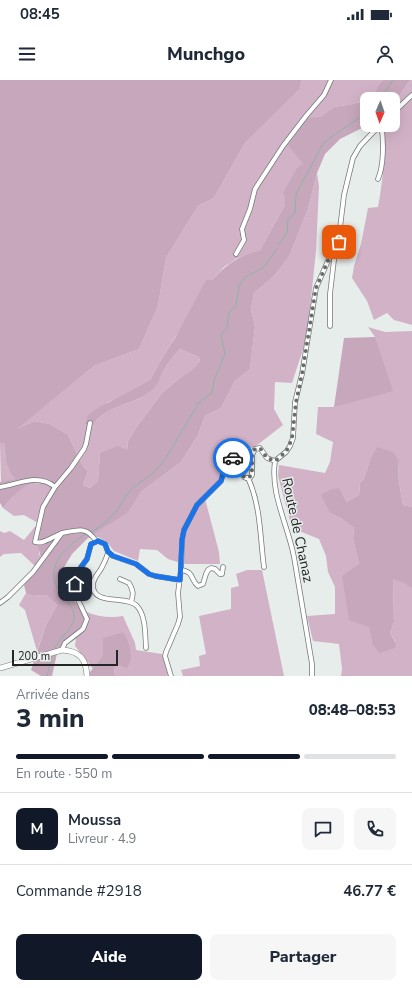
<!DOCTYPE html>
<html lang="fr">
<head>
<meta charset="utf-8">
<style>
  :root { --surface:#fff; --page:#f6f6f7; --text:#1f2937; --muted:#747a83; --line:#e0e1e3; --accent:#111827 }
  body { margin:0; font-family:"Nunito Sans",sans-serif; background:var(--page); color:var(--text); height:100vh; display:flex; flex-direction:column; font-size:15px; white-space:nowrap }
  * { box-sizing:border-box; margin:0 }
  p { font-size:13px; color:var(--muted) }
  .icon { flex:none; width:22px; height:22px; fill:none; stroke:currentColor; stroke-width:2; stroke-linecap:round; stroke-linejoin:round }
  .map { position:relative; height:596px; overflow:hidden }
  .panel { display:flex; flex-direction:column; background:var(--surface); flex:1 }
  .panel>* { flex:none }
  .needle { width:26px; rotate:182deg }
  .fabs { position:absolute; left:360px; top:12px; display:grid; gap:8px }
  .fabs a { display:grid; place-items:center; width:40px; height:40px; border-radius:8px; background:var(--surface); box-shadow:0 4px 16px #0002; font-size:20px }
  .scale { position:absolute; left:12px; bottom:10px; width:106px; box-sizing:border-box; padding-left:4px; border:2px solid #242625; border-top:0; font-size:11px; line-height:14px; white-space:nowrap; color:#242625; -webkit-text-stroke:3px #e7edeb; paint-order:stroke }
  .pin { position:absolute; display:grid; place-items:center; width:34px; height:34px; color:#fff; margin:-17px; border-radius:8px; box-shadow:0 2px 6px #0006 }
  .courier { position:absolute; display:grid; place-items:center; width:40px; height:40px; margin:-20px; border:3px solid #1a73e8; border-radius:50%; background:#fff; color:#222; box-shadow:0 1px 5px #0007 }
  .headline em { font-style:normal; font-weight:800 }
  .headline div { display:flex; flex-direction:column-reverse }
  .headline { display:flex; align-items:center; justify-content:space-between; height:68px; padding:0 16px }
  h1 { font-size:26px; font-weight:800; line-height:30px }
  .bar { display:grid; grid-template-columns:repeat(4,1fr); gap:6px 4px; align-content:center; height:48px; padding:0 16px }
  .bar i { height:5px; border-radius:3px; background:var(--line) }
  .bar .active { background:var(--accent) }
  .bar p { grid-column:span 4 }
  .line { display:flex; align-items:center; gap:10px; padding:0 16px; border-top:1px solid var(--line) }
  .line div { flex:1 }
  .round { display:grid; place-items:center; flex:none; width:42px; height:42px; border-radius:8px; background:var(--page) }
  .action { display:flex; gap:8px; margin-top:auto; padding:8px 16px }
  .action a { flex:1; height:46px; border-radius:8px; background:var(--accent); color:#fff; font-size:16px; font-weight:800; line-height:46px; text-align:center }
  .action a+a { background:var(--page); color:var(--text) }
  .status { display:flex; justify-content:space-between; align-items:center; height:28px; padding:0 20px; background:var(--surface); direction:ltr }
  .status svg { height:11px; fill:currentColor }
  header { display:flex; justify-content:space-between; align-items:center; height:52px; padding:0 16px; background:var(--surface); font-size:18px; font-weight:800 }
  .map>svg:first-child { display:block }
  .green { fill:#d2b2c7 }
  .forest { fill:#c7a7bc }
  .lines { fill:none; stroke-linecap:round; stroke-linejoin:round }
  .stream { stroke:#8db4a6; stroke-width:1 }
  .minor-casing { stroke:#747a78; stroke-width:5.5 }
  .major-casing { stroke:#747a78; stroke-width:6 }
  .minor { stroke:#fff; stroke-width:4 }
  .major { stroke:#fff; stroke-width:5 }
  .done { stroke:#686c6a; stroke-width:4; stroke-dasharray:0 7.2 }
  .route { stroke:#1a73e8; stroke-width:5 }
  .labels { text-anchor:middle; stroke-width:3; stroke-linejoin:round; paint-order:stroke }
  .street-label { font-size:14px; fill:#242625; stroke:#e7edeb }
</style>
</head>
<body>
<div class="status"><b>08:45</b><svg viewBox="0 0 49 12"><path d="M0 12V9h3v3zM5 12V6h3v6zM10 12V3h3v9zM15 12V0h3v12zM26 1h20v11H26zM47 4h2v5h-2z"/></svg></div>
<header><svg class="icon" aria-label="menu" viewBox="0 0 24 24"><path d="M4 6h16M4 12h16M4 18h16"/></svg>Munchgo<svg class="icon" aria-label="person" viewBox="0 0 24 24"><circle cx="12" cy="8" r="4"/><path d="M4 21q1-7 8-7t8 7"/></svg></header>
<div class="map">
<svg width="412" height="596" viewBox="0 0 412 596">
  <rect width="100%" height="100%" fill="#e7edeb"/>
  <path class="green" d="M 302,0 L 383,0 L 378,5 L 373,17 L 353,24 L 334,27 L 320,37 L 303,84 L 285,117 L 285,125 L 260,170 L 236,179 L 224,187 L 212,200 L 165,273 L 150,300 L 117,318 L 108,322 L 94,343 C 110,324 130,326 147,314 C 156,307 158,300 163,291 C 168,283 174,275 180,269 L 199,277 L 200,281 L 192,292 L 181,297 L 162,313 L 138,345 L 128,361 L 127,370 L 100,373 L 98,401 L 90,408 L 83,405 L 88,391 L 83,386 L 68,355 L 50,344 L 34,341 L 15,350 L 94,286 L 139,269 L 158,226 L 166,178 L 198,126 L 214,118 L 245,63 L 300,9 Z
    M 410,0 L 412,0 L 412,245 L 394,240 L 387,233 L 374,240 L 367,221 L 352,198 L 354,186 L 361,164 L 368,128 L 378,127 C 383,100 386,72 382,45 L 393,45 L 393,25 Z
    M 317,93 L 319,106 L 316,171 L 307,257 L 292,303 L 275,302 L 274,329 L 283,345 L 256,366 L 224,379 L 218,402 L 204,415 L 219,472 L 220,484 L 184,484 L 168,479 L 157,470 L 140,469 L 138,481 L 114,471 L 107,462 L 98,457 L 88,458 L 126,433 L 141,412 L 181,382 L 198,355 L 205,336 L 221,328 L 235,301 L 250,289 L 255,247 L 251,229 L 254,213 L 274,196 L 289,177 L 308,129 Z
    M 368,247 L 385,252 L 412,251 L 412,428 L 412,427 L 403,425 L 398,396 L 399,381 L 370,380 L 364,399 L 360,403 L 359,415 L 346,422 L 330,433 L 342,439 L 354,448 L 353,459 L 359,484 L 372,563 L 396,562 L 390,553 L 394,542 L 393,498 L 407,504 L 412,509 L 412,596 L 341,596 L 342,589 L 339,564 L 313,561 L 307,536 L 335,534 L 335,507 L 328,492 L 326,476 L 319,459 L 292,448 L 278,396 L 279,385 L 325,393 L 330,382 L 333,362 L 316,354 L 318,327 L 334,327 L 375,257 Z
    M 4,361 L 5,375 L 15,400 L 1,402 L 0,364 Z
    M 31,404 L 43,404 L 49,407 L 50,419 L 39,473 L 42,483 L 36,487 L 21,473 L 4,474 L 0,477 L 0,451 L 4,453 L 10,451 L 24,460 L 38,443 L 24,435 L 14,436 L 3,428 L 20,408 Z
    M 247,490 L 262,490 L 284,596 L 183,596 L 181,590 L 200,586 L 199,576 L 206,574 L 199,536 L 231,529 L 231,508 L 239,506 L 236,494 Z
    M 26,513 L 32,516 L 46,515 L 57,525 L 46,545 L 37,571 L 25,530 L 19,525 Z
    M 87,532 C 98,537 111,538 123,536 L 135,563 L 136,570 L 162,574 L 168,596 L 115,596 L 114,588 L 119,585 L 130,570 L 124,552 L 103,575 L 93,589 L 75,566 L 76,558 C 86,549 90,546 87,532 Z"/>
  <path class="forest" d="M 0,0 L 302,0 L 300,9 L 245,63 L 214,118 L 198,126 L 166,178 L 158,226 L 139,269 L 94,286 L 17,349 L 34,341 L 50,344 L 68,355 L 83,386 L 88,391 L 83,405 L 90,408 L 98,401 L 100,373 L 118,366 L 127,370 L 128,361 L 138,345 L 162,313 L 181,297 L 192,291 L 200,281 L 199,277 L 180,269 C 174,275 168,283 163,291 C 160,297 158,305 152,310 C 135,326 110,323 94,343 L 85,344 L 88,335 L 96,329 L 150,300 L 165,273 L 175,258 L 206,200 L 212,200 C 229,182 238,177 260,170 L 285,125 L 285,117 L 283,113 L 297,88 L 303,84 L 288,65 L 308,38 L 320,37 L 334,27 L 353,24 L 367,20 L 368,45 L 340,59 L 325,74 L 317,93 L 308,129 L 289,177 L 274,196 L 254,213 L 251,229 L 255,247 L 250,289 L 235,301 L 221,328 L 205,336 L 198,355 L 181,382 L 141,412 L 127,433 L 88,458 L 72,474 L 63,489 L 61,500 L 61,513 L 72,517 L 79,528 L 87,532 C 87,534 89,539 89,541 C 88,555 68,563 58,569 L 52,596 L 41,596 L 31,590 L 46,545 L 57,525 L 46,515 L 32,516 L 26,513 L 24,505 L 42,483 L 37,461 L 44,430 L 50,419 L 49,407 C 28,396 16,413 3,428 L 0,423 L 0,402 L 15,399 C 6,387 5,377 4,362 L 0,364 Z
    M 383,0 L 410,0 L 393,25 L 393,19 L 369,19 L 373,17 L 378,5 Z
    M 375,257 L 393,311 L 334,327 L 344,258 Z
    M 377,367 L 393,372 L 399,381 L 398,396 L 403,425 L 412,427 L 412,509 L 406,504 L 393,499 L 394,542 L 390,553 L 396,563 L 395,568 L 379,573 L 372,563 L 369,547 L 349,540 L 342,496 L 359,484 L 353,459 L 354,448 L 342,439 L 330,433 L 321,415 L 330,410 L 339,408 L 346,422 L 359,415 L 360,403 L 364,399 L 370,380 Z
    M 124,552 C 129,564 135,576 127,588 L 119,585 L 114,588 L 115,596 L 90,596 L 90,592 L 103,575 L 103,558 Z"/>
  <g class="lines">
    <path class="stream" d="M 380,19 L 393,0
      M 279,164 L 287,153 L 288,139 L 295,133 L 296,114 L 323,64 L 334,55 L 367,33
      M 91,452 L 101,446 L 110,438 L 118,429 L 127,414 L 135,406 L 152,394 L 164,381 L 200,321 L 212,313 L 214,300 L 225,274 L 221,255 L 227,248 L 229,233 L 236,226 L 239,206 L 245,197 L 263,188 L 277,169
      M 55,568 C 59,558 72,549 74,540 C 76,527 62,517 57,507 C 45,485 68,464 86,454
      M 47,596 L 52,577"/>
    <defs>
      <path id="minor" d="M 393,33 L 412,15
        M 378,99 C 384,85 384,60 381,45
        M 236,174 L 244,160 L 242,149 L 250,129 L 255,109 L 283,66 L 306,36 L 324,15 L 331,0
        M 330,246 L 330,214 L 334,180 L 339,162 L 337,160
        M 248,398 C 261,426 260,458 264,487
        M 0,407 C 19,404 38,393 55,407
        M 62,453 C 54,456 42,465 35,462 L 43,427 L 55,407 L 71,388 L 84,369 L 86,364 L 90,343
        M 108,472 L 113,476 L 136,484 L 149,494 L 155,496 L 180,500
        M 181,490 C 195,492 190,500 198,506 L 203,504 L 206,494 L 208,490 L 211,488 L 215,489 L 220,494 L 222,494 L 223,487
        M 120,499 L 129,503 C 133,510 134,514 131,522
        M 0,523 L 8,517 L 33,492 L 62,453 C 79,450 86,446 96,461
        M 62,570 L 65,563 L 83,549 L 87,539 L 79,522 L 75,504 L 76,494 L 87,479 L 91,464 L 98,461 L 105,464 L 108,472 C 107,478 104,483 101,489 C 98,494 93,498 93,505 C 92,526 127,515 137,526 C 146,536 145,554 146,568
        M 171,596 L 165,576 L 166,572 L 178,544 L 180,537 L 178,513 L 181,490 L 182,460 L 184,450 L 197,425 L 221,401 L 227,379 L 232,378 L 235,379 L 244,397 L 246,398 L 250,398 L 252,395 L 252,375 L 255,369 L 260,368 L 267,378 L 275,381
        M 312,596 L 312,584 L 294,477 C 288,445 270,414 275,381 L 286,372 L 290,366 L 293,358 L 295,322 L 302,294 L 316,208 L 339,156 L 344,115 L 353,78 L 360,66 L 380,45"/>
      <path id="major" d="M 0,588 L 62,570 C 80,571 86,579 87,596"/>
    </defs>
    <use href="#minor" class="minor-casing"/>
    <use href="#major" class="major-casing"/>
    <use href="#minor" class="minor"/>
    <use href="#major" class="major"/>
  </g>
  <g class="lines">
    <path class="done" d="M 233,378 L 237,382 L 244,397 L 248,398 L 252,395 L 252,375 L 255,369 L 260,368 L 267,378 L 275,381 L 286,372 L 292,359 L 296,322 L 302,294 L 316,208 L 337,160 L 339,162"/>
    <path class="route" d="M 75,504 L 76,494 L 87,479 L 91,464 L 98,461 L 105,464 L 108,472 L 113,476 L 136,484 L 149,494 L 155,496 L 180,500 L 182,460 L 184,450 L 197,425 L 221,401 L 227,379 L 233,378"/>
  </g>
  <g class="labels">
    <g class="street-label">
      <text transform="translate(298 450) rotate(78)" y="5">Route de Chanaz</text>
    </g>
  </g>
</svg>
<div class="fabs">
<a><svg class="needle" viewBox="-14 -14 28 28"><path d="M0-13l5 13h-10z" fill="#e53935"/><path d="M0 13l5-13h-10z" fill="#747a83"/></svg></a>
</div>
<div class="scale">200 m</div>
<div class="pin" style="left:339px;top:162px;background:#ea580c"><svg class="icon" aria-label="bag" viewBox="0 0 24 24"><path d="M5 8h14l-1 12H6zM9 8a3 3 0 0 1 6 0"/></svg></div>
<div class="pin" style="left:75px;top:504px;background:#1f2937"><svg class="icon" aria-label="home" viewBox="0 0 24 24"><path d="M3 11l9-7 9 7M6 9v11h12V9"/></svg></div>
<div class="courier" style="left:233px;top:378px"><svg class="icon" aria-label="car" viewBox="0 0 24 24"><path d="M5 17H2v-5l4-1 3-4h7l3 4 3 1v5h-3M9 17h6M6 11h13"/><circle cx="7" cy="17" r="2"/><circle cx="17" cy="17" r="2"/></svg></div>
</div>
<section class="panel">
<div class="headline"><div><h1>3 min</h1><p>Arrivée dans</p></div><em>08:48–08:53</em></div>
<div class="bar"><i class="active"></i><i class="active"></i><i class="active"></i><i></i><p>En route · 550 m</p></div>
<div class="line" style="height:72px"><b class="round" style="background:var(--accent);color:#fff">M</b><div><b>Moussa</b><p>Livreur · 4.9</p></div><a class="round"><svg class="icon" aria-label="chat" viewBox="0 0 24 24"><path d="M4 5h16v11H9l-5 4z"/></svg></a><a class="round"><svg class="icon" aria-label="phone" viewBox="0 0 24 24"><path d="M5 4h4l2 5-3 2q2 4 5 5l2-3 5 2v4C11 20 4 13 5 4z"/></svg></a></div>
<div class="line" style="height:52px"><div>Commande #2918</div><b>46.77 €</b></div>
<div class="action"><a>Aide</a><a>Partager</a></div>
</section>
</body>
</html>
